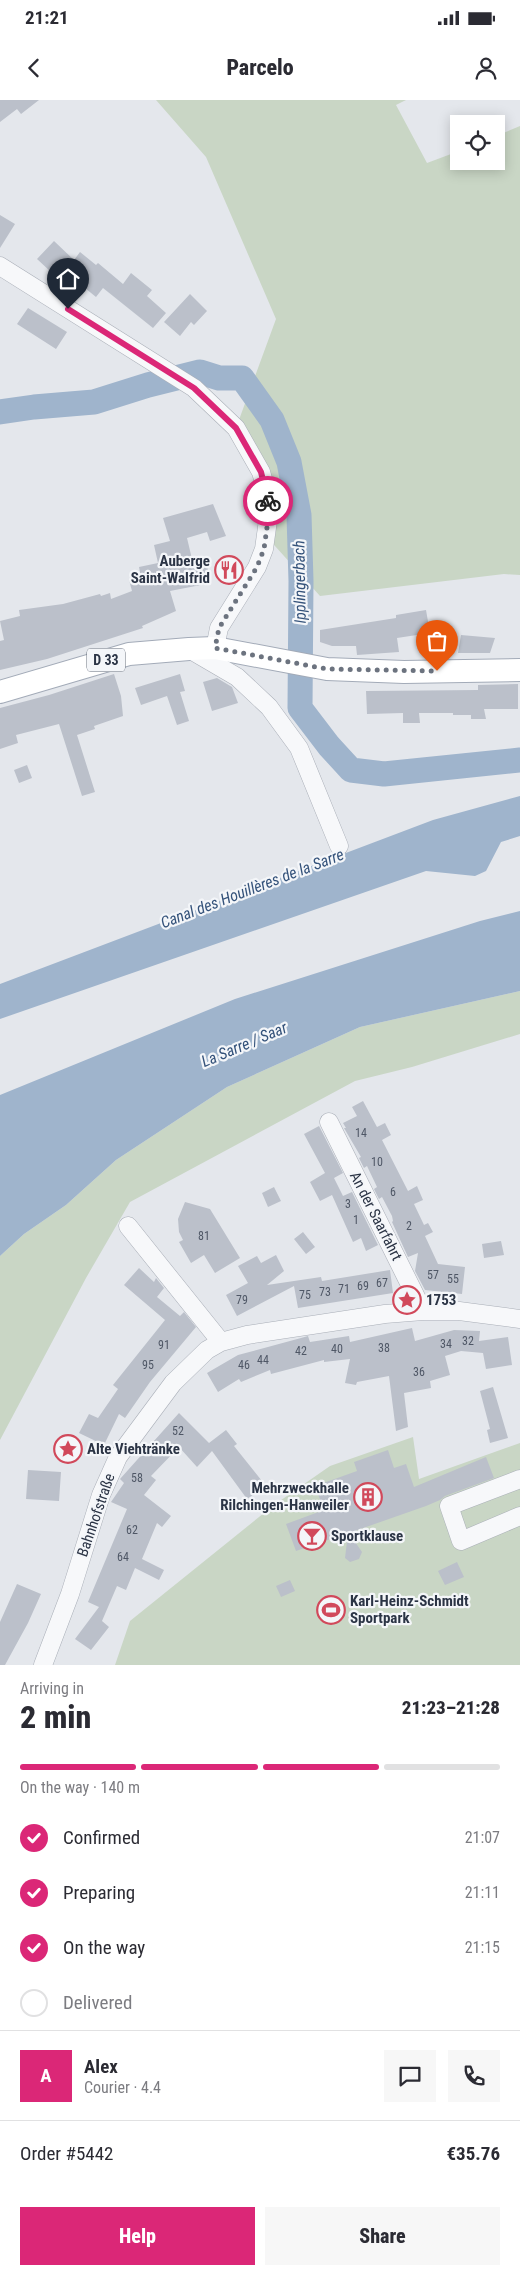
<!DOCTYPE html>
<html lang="en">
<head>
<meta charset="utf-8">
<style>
  :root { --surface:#fff; --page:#f7f7f7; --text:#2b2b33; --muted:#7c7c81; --line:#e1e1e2; --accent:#db2777 }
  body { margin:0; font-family:"Roboto Condensed",sans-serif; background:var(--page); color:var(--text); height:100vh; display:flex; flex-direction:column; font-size:19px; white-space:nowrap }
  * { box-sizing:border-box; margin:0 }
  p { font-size:16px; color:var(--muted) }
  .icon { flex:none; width:28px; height:28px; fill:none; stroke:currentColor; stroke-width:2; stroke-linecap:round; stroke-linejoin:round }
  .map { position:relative; height:1565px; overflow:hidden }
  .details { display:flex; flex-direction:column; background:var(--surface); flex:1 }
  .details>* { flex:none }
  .buttons { position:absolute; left:450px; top:15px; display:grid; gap:10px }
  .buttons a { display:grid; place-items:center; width:55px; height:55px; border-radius:0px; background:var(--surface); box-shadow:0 2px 12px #0003; font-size:25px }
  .pin { position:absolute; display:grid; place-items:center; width:42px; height:42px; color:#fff; margin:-51px -21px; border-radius:50% 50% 50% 0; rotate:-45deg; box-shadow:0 0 5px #0007 }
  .pin .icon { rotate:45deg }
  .courier { position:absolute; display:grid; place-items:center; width:50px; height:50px; margin:-25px; border:4px solid #db2777; border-radius:50%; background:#fff; color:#222; box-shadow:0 1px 6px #0007 }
  .headline em { font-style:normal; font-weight:800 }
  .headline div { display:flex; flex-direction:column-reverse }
  .headline { display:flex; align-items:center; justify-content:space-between; height:85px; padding:0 20px }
  h1 { font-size:32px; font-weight:800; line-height:38px }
  .bar { display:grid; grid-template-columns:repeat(4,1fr); gap:8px 5px; align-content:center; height:60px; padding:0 20px }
  .bar i { height:6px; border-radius:4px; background:var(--line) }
  .bar .active { background:var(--accent) }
  .bar p { grid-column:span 4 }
  .line { display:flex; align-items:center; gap:12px; padding:0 20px; border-top:1px solid var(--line) }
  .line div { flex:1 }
  .round { display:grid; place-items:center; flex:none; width:52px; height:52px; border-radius:0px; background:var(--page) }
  ol { padding:0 20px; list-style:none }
  li { display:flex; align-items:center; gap:15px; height:55px }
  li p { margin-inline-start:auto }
  li .icon { padding:5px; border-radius:50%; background:var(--accent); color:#fff; stroke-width:4 }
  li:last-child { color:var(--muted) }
  li i { width:28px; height:28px; border:2px solid var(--line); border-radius:50% }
  .button { display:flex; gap:10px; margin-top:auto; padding:10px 20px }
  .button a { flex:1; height:58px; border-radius:0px; background:var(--accent); color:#fff; font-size:20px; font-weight:800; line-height:58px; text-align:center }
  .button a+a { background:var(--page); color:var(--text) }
  .status { display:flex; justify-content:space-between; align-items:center; height:35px; padding:0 25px; background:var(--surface); direction:ltr }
  .status svg { height:14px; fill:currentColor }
  header { display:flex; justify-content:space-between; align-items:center; height:65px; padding:0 20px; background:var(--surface); font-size:22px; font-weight:800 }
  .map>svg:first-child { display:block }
  .green { fill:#c9d6c5 }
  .water { fill:#9fb4cc }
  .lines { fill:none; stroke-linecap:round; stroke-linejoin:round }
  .river { stroke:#9fb4cc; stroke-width:25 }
  .building { fill:#bbc0ca }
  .minor-casing { stroke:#a9aeb7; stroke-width:19 }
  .major-casing { stroke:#a3abb8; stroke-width:24 }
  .minor { stroke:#f7f8fa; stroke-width:18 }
  .major { stroke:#fff; stroke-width:22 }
  .done { stroke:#6c737f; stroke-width:5; stroke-dasharray:0 9 }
  .route { stroke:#db2777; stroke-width:6 }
  .labels { text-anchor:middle; stroke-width:4.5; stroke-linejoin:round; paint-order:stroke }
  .number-label { font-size:12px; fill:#4f5766 }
  .shield { fill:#f4f6f9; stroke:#676e7b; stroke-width:1 }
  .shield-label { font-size:14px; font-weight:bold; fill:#2b3445 }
  .poi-label { font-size:15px; font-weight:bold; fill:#2b3445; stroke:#f4f6f9; text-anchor:start }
  .street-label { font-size:15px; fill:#2b3445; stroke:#f4f6f9 }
  .water-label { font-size:16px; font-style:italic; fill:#34527a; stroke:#f4f6f9 }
</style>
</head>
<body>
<div class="status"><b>21:21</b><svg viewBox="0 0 49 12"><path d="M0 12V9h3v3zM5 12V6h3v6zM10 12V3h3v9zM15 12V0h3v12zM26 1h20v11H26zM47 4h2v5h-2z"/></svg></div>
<header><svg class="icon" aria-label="back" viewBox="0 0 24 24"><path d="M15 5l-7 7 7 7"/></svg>Parcelo<svg class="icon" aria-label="person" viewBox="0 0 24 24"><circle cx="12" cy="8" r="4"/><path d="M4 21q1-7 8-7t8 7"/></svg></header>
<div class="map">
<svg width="520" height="1565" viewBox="0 0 520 1565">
  <rect width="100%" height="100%" fill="#e4e7ec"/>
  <path class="green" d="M 156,0 L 406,0 L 396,5 L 427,63 L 459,51 L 459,61 L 496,61 L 496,36 L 520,26 L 520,475 L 504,474 L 320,496 L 266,436 L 268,397 L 236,328 L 276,219 L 206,57 Z
    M 520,891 L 520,934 L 412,967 L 355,981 L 130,1102 L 86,1178 L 0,1340 L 0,1156 L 24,1134 L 66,1105 L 116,1060 L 227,987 L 360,927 Z
    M 413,1337 L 419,1379 L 520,1343 L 520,1565 L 115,1565 L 130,1521 L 274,1405 L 330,1366 Z"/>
  <path class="water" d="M 520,696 L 520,736 L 501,742 L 486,771 L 475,776 L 426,771 L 0,919 L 0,884 L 433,720 Z
    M 520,811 L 520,891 L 360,927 L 227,987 L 116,1060 L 66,1105 L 24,1134 L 0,1156 L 0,995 L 235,899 L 480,821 Z"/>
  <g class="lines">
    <path class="river" d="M 0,312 L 34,307 L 94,302 L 148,285 L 200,272 L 219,278 L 242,278 L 272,320 L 289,362 L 299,415 L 301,481 L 300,608 L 329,646 L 351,670 L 384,674 L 520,660"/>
  </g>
  <path class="building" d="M 0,0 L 39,0 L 21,14 L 17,9 L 0,22 Z
    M 0,115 L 15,124 L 0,148 Z
    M 54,141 L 74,160 L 80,152 L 96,165 L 98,163 L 123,184 L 131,173 L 152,190 L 147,196 L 166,213 L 153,228 L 103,188 L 96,197 L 80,184 L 79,186 L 73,181 L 72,183 L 55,169 L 51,172 L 37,159 Z
    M 190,194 L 207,211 L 194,225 L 191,222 L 180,236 L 164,222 Z
    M 28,208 L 67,232 L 56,249 L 17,224 Z
    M 213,404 L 226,436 L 210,441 L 207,432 L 187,438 L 192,459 L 205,457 L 211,483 L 170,491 L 176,511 L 142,526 L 143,528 L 47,559 L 0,570 L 0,541 L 4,540 L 0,521 L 20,516 L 19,510 L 63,504 L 100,494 L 101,496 L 110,493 L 111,499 L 132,491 L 129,480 L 141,478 L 139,467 L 158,463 L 154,445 L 170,441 L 163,418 Z
    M 426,510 L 430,533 L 397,538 L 399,552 L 357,555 L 356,546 L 332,546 L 320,542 L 320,530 L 396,518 L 396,515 Z
    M 461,535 L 495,538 L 490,553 L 458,553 Z
    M 114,574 L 121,596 L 123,616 L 94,626 L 95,629 L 77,635 L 95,692 L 82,696 L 59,624 L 16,635 L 18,643 L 0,649 L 0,608 L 49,595 Z
    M 180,574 L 185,591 L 180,592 L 189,621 L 177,625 L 167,596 L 141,605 L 135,588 Z
    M 217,578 L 232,587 L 238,603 L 212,611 L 203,582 Z
    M 518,584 L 518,609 L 484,609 L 486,619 L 471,619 L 471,615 L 453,615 L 453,613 L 419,613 L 420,623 L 403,623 L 403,613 L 367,614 L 366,591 L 478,590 L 478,585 Z
    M 27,665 L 32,678 L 19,683 L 14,670 Z
    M 363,1001 L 377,1027 L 385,1023 L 391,1035 L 382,1040 L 408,1091 L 417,1086 L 423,1100 L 414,1104 L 424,1125 L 428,1123 L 433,1132 L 425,1136 L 438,1164 L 465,1167 L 462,1194 L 425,1190 L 415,1171 L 418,1153 L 408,1157 L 392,1122 L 393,1121 L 392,1116 L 382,1097 L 379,1099 L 374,1089 L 377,1087 L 367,1066 L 364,1068 L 359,1058 L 361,1057 L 344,1028 L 346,1028 L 343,1023 L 357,1016 L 352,1007 Z
    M 319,1026 L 343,1073 L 334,1078 L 343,1096 L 352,1092 L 378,1145 L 366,1151 L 361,1138 L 353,1142 L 332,1095 L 320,1101 L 310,1082 L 325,1073 L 304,1034 Z
    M 274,1087 L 281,1101 L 268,1107 L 262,1093 Z
    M 185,1102 L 210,1109 L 240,1158 L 215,1173 L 204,1155 L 191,1163 L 179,1142 L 183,1140 L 179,1132 L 178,1119 Z
    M 303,1132 L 315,1147 L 306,1154 L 294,1139 Z
    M 501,1141 L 504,1155 L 484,1158 L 482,1144 Z
    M 276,1155 L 284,1171 L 267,1185 L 321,1177 L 322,1181 L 390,1170 L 393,1193 L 298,1208 L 294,1186 L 237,1216 L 226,1195 L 248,1183 L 238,1166 L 257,1156 L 261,1163 Z
    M 139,1168 L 154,1182 L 156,1178 L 164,1188 L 157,1197 L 180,1216 L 184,1212 L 196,1227 L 150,1282 L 125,1318 L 119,1314 L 104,1345 L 79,1333 L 89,1314 L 98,1318 L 118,1289 L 113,1285 L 165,1220 L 124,1185 Z
    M 412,1228 L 415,1241 L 454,1230 L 480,1231 L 479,1241 L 508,1237 L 512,1265 L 486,1269 L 483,1253 L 461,1251 L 445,1256 L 450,1275 L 430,1281 L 431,1288 L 404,1293 L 408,1327 L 396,1331 L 389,1276 L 357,1282 L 356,1285 L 345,1283 L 350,1259 L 324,1262 L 324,1260 L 271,1274 L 270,1270 L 241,1282 L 239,1279 L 218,1292 L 207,1273 L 238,1255 L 301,1238 L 308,1236 L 310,1242 L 349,1236 L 350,1242 Z
    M 493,1287 L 508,1338 L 490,1343 L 487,1330 L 490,1329 L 480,1291 Z
    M 179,1313 L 209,1343 L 226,1330 L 237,1344 L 234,1346 L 266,1386 L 247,1399 L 212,1351 L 197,1367 L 179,1347 L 151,1376 L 156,1380 L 144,1395 L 171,1416 L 162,1427 L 157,1423 L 142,1459 L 164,1470 L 159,1480 L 135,1468 L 126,1490 L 117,1486 L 102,1521 L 109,1527 L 91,1550 L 75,1539 L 99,1507 L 88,1502 L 127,1409 L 111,1402 L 124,1383 L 120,1379 Z
    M 388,1350 L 394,1368 L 406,1364 L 414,1387 L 486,1357 L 494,1378 L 445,1396 L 440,1400 L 426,1406 L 349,1433 L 362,1452 L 359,1459 L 350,1462 L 345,1458 L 348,1433 L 296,1451 L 286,1424 L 324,1410 L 315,1386 L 357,1371 L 354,1362 Z
    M 28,1370 L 61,1372 L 59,1401 L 26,1399 Z
    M 457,1462 L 464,1477 L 445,1485 L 438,1471 Z
    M 290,1480 L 295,1491 L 281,1497 L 276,1486 Z
    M 17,1484 L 41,1494 L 28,1523 L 5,1565 L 0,1565 L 0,1522 Z"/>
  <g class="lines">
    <defs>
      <path id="minor" d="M 0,166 L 194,288 L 236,328 L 261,372 L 268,397 L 268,420 L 264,449 L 257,467 L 219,528 L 215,548
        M 189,549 L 237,577 L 269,607 L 299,648 L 339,746
        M 329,1022 L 423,1211
        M 128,1126 L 221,1242
        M 520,1379 L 449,1406 L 461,1441 L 520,1416
        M 43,1565 L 70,1494 L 101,1395 L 118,1357 L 173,1283 L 207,1250 L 221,1242 L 247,1235 L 385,1214 L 423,1211 L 459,1211 L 520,1219"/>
      <path id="major" d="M 0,592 L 129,554 L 189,549 L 215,548 L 327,569 L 404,572 L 520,570"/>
    </defs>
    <use href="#minor" class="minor-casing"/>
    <use href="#major" class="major-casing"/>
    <use href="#minor" class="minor"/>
    <use href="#major" class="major"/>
  </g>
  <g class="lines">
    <path class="done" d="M 268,401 L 268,420 L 264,449 L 257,467 L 219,528 L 215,548 L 327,569 L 437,571"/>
    <path class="route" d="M 68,209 L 194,288 L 236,328 L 261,372 L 268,401"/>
  </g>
  <defs>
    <symbol id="restaurant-ring" viewBox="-11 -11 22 22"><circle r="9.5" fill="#f4f6f9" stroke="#d1495b" stroke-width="1.5"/><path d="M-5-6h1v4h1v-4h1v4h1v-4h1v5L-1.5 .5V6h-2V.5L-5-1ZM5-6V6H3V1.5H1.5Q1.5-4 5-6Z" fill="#d1495b"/></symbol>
    <symbol id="sight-ring" viewBox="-11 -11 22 22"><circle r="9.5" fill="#f4f6f9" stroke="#d1495b" stroke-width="1.5"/><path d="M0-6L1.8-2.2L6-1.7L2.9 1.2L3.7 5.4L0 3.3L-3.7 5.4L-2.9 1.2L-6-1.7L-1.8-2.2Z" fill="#d1495b"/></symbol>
    <symbol id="building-ring" viewBox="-11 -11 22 22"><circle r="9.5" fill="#f4f6f9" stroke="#d1495b" stroke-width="1.5"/><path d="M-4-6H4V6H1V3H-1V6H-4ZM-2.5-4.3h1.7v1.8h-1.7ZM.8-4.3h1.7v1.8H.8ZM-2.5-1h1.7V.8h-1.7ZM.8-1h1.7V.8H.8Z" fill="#d1495b"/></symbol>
    <symbol id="bar-ring" viewBox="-11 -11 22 22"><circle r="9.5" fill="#f4f6f9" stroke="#d1495b" stroke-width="1.5"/><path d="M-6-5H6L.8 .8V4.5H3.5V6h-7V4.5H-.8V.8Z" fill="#d1495b"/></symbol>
    <symbol id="stadium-ring" viewBox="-11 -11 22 22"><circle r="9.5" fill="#f4f6f9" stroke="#d1495b" stroke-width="1.5"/><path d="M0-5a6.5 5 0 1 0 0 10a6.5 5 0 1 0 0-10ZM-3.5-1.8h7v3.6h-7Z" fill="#d1495b"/></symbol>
  </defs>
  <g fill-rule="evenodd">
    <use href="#restaurant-ring" x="213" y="454" width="32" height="32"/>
    <use href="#sight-ring" x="391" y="1184" width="32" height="32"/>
    <use href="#sight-ring" x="52" y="1333" width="32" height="32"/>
    <use href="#building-ring" x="352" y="1381" width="32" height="32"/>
    <use href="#bar-ring" x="296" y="1420" width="32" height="32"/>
    <use href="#stadium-ring" x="315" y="1494" width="32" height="32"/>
  </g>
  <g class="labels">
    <g class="number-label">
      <text x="361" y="1037">14</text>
      <text x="377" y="1066">10</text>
      <text x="393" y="1096">6</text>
      <text x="348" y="1108">3</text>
      <text x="356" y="1124">1</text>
      <text x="409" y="1130">2</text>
      <text x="204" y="1140">81</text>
      <text x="433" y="1179">57</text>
      <text x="453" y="1183">55</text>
      <text x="382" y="1187">67</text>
      <text x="363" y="1190">69</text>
      <text x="344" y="1193">71</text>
      <text x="325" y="1196">73</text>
      <text x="305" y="1199">75</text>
      <text x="242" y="1204">79</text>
      <text x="468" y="1245">32</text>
      <text x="446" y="1248">34</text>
      <text x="164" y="1249">91</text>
      <text x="384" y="1252">38</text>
      <text x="337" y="1253">40</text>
      <text x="301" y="1255">42</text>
      <text x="263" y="1264">44</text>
      <text x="148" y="1269">95</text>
      <text x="244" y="1269">46</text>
      <text x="419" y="1276">36</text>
      <text x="178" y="1335">52</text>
      <text x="137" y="1382">58</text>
      <text x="132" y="1434">62</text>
      <text x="123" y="1461">64</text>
    </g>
    <rect class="shield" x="87" y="548.5" width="38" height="23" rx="4"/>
    <g class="shield-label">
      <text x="106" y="565">D 33</text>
    </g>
    <g class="poi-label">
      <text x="210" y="466" text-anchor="end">Auberge<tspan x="210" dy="17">Saint-Walfrid</tspan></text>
      <text x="426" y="1205">1753</text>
      <text x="87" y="1354">Alte Viehtränke</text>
      <text x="349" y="1393" text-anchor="end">Mehrzweckhalle<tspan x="349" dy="17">Rilchingen-Hanweiler</tspan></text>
      <text x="331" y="1441">Sportklause</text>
      <text x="350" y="1506">Karl-Heinz-Schmidt<tspan x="350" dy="17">Sportpark</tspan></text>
    </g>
    <g class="street-label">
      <text transform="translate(376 1116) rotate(63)" y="5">An der Saarfahrt</text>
      <text transform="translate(96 1415) rotate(-71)" y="5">Bahnhofstraße</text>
    </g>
    <g class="water-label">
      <text transform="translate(299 482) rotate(-91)" y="6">Ipplingerbach</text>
      <text transform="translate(252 788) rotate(-21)" y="6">Canal des Houillères de la Sarre</text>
      <text transform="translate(244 944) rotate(-23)" y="6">La Sarre / Saar</text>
    </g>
  </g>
</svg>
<div class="buttons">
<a><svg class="icon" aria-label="locate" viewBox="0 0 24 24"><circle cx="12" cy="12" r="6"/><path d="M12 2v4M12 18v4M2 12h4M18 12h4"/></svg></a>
</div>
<div class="pin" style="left:437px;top:571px;background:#ea580c"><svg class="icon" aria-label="bag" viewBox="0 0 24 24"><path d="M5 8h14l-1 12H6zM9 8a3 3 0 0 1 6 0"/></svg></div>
<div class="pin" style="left:68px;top:209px;background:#1f2937"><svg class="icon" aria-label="home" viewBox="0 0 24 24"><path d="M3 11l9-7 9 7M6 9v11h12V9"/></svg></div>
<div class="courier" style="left:268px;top:401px"><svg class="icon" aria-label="bike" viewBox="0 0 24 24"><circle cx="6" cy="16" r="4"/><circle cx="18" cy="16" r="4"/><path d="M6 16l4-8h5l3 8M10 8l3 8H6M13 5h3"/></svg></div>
</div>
<section class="details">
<div class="headline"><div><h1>2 min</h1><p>Arriving in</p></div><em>21:23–21:28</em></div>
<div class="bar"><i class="active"></i><i class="active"></i><i class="active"></i><i></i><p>On the way · 140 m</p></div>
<ol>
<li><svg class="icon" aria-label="check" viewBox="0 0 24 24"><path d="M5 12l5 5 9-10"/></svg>Confirmed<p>21:07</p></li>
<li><svg class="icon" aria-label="check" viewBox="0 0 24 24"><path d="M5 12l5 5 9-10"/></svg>Preparing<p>21:11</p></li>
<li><svg class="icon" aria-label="check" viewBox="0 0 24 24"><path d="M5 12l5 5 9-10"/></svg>On the way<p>21:15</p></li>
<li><i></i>Delivered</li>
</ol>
<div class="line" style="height:90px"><b class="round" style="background:var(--accent);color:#fff">A</b><div><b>Alex</b><p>Courier · 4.4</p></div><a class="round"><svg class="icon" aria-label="chat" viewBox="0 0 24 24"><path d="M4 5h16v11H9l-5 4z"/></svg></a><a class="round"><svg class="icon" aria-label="phone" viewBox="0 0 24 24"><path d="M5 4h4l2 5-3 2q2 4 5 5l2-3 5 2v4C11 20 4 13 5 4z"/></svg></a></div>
<div class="line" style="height:65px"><div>Order #5442</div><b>€35.76</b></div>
<div class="button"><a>Help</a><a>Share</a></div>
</section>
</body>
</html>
